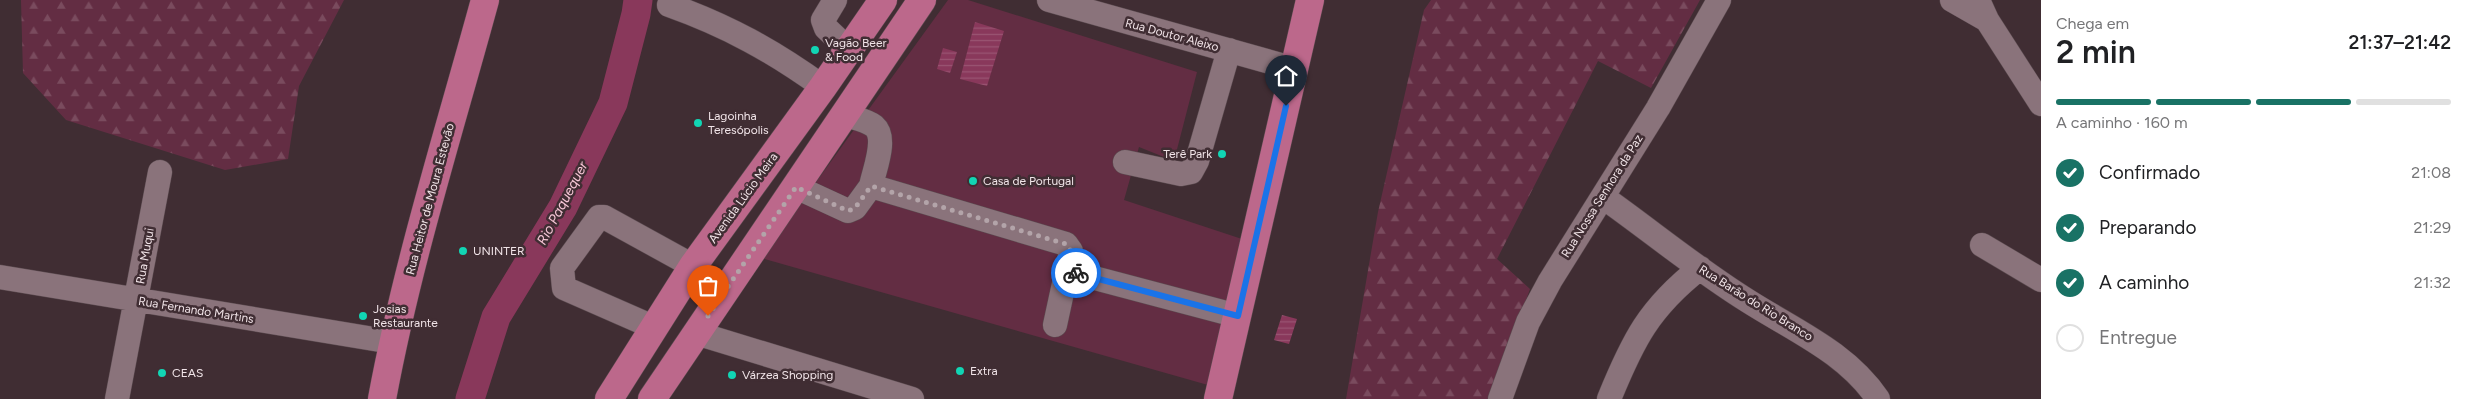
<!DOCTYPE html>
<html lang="pt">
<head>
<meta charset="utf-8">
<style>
  :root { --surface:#fff; --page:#f2f2f2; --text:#202124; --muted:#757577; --line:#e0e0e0; --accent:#197265 }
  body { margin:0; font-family:Figtree,sans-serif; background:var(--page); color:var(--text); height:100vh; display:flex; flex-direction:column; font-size:19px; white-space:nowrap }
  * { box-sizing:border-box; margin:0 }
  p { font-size:16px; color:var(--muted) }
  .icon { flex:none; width:28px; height:28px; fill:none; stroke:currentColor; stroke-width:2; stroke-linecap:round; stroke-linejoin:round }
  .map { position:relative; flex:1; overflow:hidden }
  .drawer { display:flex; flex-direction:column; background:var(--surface); width:425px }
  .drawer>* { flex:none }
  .pin { position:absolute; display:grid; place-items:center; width:42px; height:42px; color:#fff; margin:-51px -21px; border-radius:50% 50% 50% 0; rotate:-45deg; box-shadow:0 0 5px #0007 }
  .pin .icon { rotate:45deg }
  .courier { position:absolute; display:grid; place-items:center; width:50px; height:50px; margin:-25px; border:4px solid #1a73e8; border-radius:50%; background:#fff; color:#222; box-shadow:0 1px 6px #0007 }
  .summary em { font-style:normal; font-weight:600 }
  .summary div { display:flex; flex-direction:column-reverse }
  .summary { display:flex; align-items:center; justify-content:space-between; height:85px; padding:0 15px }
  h1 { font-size:32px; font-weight:600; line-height:38px }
  .bar { display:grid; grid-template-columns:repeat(4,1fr); gap:8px 5px; align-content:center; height:60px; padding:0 15px }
  .bar i { height:6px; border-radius:4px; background:var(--line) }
  .bar .active { background:var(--accent) }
  .bar p { grid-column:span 4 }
  ol { padding:0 15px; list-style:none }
  li { display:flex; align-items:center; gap:15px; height:55px }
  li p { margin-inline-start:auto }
  li .icon { padding:5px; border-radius:50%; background:var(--accent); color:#fff; stroke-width:4 }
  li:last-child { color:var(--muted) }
  li i { width:28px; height:28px; border:2px solid var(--line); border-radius:50% }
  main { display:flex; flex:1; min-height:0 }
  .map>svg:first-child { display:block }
  .forest { fill:url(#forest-firs) }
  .garden { fill:#632d43 }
  .water { fill:url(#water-rules) }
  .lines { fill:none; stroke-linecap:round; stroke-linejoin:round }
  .river { stroke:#89385b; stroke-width:29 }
  .minor-casing { stroke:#5b4b50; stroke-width:25 }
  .major-casing { stroke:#5b4b50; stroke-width:29 }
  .minor { stroke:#8a737b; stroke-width:24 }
  .major { stroke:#bc688b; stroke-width:28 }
  .done { stroke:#b3a4a9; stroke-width:5; stroke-dasharray:0 9 }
  .route { stroke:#1a73e8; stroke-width:6 }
  .poi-dot { fill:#11d5b4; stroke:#402d33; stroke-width:2 }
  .labels { text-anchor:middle; stroke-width:5; stroke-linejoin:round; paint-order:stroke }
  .street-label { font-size:12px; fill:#f1e4e8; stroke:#402d33 }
  .poi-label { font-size:12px; fill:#f1e4e8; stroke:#402d33; text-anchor:start }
  .water-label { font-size:14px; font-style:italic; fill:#f8c8d8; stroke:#402d33 }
</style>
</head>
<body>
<main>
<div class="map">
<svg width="2041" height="399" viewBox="0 0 2041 399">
  <defs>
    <pattern id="forest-firs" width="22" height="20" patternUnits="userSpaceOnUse" patternTransform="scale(1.25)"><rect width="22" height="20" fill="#632d43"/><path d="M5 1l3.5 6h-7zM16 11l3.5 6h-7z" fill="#7a4b5e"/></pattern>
    <pattern id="water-rules" width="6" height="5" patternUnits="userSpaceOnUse" patternTransform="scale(1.25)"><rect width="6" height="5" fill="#89385b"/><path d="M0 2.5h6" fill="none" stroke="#9a5573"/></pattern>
  </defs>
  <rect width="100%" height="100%" fill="#402d33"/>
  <path class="forest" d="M 21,0 L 344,0 L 299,86 L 288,159 L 225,170 L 66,120 L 23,73 Z
    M 1431,0 L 1700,0 L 1651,88 L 1598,61 L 1497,259 L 1530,289 L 1490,399 L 1346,399 L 1378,212 L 1424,10 Z"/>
  <path class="garden" d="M 948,0 L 968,0 L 1197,72 L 1174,161 L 1139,147 L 1124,200 L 1248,241 L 1215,387 L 761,258 Z"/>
  <path class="water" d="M 975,22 L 1004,31 L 987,86 L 960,79 Z
    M 943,48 L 957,52 L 950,73 L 937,69 Z
    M 1282,315 L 1297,319 L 1289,344 L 1274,340 Z"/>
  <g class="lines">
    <path class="river" d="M 470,399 L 496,317 L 563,207 L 613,103 L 636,14 L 638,0"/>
    <defs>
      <path id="minor" d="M 835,0 L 823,20 L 826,28 L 849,50
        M 1049,0 L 1295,69
        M 1952,0 L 1987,20
        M 1978,0 L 1987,20 L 2041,104
        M 669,5 C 728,26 773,51 823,87
        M 845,115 C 854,118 866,120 874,126 C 888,138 874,170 871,186 L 1066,244 L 1071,251 L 1055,325
        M 1125,162 L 1181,174 L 1191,172 L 1197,161 L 1229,50
        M 796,187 L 848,211 L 855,208 L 871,186
        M 1603,197 C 1651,231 1698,270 1748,301 C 1795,331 1846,352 1878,399
        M 1982,245 L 2041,280
        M 1068,271 L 1238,316
        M 0,277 L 392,342
        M 653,327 L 564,288 L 562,268 L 599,217 L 604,217 L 693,266
        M 696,333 L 912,399
        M 117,399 L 160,172
        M 1500,399 L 1528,322 L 1550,281 L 1658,108 L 1719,0
        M 1609,399 C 1633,340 1649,308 1700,268"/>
      <path id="major" d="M 382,399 C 407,264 449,132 485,0
        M 609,399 L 693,266 L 823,87 L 883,0
        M 652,399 L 922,0
        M 1218,399 L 1310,0"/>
    </defs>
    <use href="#minor" class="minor-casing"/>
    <use href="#major" class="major-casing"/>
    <use href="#minor" class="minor"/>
    <use href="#major" class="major"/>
  </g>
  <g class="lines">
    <path class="done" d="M 708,316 L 796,187 L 848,211 L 855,208 L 871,186 L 1066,244 L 1071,251 L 1068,271 L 1076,273"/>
    <path class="route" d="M 1076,273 L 1238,316 L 1286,106"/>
  </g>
  <g class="poi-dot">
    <circle cx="815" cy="50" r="5"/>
    <circle cx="698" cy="123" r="5"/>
    <circle cx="1222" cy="154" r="5"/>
    <circle cx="973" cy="181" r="5"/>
    <circle cx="463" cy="251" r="5"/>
    <circle cx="363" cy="316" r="5"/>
    <circle cx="960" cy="371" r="5"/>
    <circle cx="162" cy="373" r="5"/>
    <circle cx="732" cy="375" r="5"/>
  </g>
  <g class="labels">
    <g class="street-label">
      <text transform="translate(1172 35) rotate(15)" y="4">Rua Doutor Aleixo</text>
      <text transform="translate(1602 196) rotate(-58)" y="4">Rua Nossa Senhora da Paz</text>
      <text transform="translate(743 198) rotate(-54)" y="4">Avenida Lúcio Meira</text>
      <text transform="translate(430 199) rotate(-75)" y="4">Rua Heitor de Moura Estevão</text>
      <text transform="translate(145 256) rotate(-80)" y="4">Rua Muqui</text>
      <text transform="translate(1756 303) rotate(32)" y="4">Rua Barâo do Rio Branco</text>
      <text transform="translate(196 310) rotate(9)" y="4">Rua Fernando Martins</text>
    </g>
    <g class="poi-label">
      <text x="825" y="47">Vagão Beer<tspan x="825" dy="14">&amp; Food</tspan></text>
      <text x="708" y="120">Lagoinha<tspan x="708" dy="14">Teresópolis</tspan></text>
      <text x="1212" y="158" text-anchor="end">Terê Park</text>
      <text x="983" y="185">Casa de Portugal</text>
      <text x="473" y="255">UNINTER</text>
      <text x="373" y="313">Josias<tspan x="373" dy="14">Restaurante</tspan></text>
      <text x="970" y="375">Extra</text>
      <text x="172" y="377">CEAS</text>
      <text x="742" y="379">Várzea Shopping</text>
    </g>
    <g class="water-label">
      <text transform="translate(562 203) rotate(-62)" y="5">Rio Paquequer</text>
    </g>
  </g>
</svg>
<div class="pin" style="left:708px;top:316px;background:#ea580c"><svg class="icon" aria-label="bag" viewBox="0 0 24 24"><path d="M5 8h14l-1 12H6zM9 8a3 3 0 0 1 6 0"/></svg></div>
<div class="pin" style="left:1286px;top:106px;background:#1f2937"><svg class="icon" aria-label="home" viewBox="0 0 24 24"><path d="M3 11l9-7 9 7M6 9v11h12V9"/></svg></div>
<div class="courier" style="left:1076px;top:273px"><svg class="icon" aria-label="bike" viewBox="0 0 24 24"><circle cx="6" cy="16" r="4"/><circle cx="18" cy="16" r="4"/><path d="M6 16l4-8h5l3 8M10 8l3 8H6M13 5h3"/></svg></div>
</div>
<section class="drawer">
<div class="summary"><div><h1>2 min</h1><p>Chega em</p></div><em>21:37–21:42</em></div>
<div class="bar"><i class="active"></i><i class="active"></i><i class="active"></i><i></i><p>A caminho · 160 m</p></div>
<ol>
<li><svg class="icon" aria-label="check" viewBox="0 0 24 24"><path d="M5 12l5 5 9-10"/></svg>Confirmado<p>21:08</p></li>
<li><svg class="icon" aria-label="check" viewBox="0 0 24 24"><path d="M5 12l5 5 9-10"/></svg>Preparando<p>21:29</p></li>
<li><svg class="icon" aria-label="check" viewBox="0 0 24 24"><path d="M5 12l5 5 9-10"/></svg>A caminho<p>21:32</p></li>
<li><i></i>Entregue</li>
</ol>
</section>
</main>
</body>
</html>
